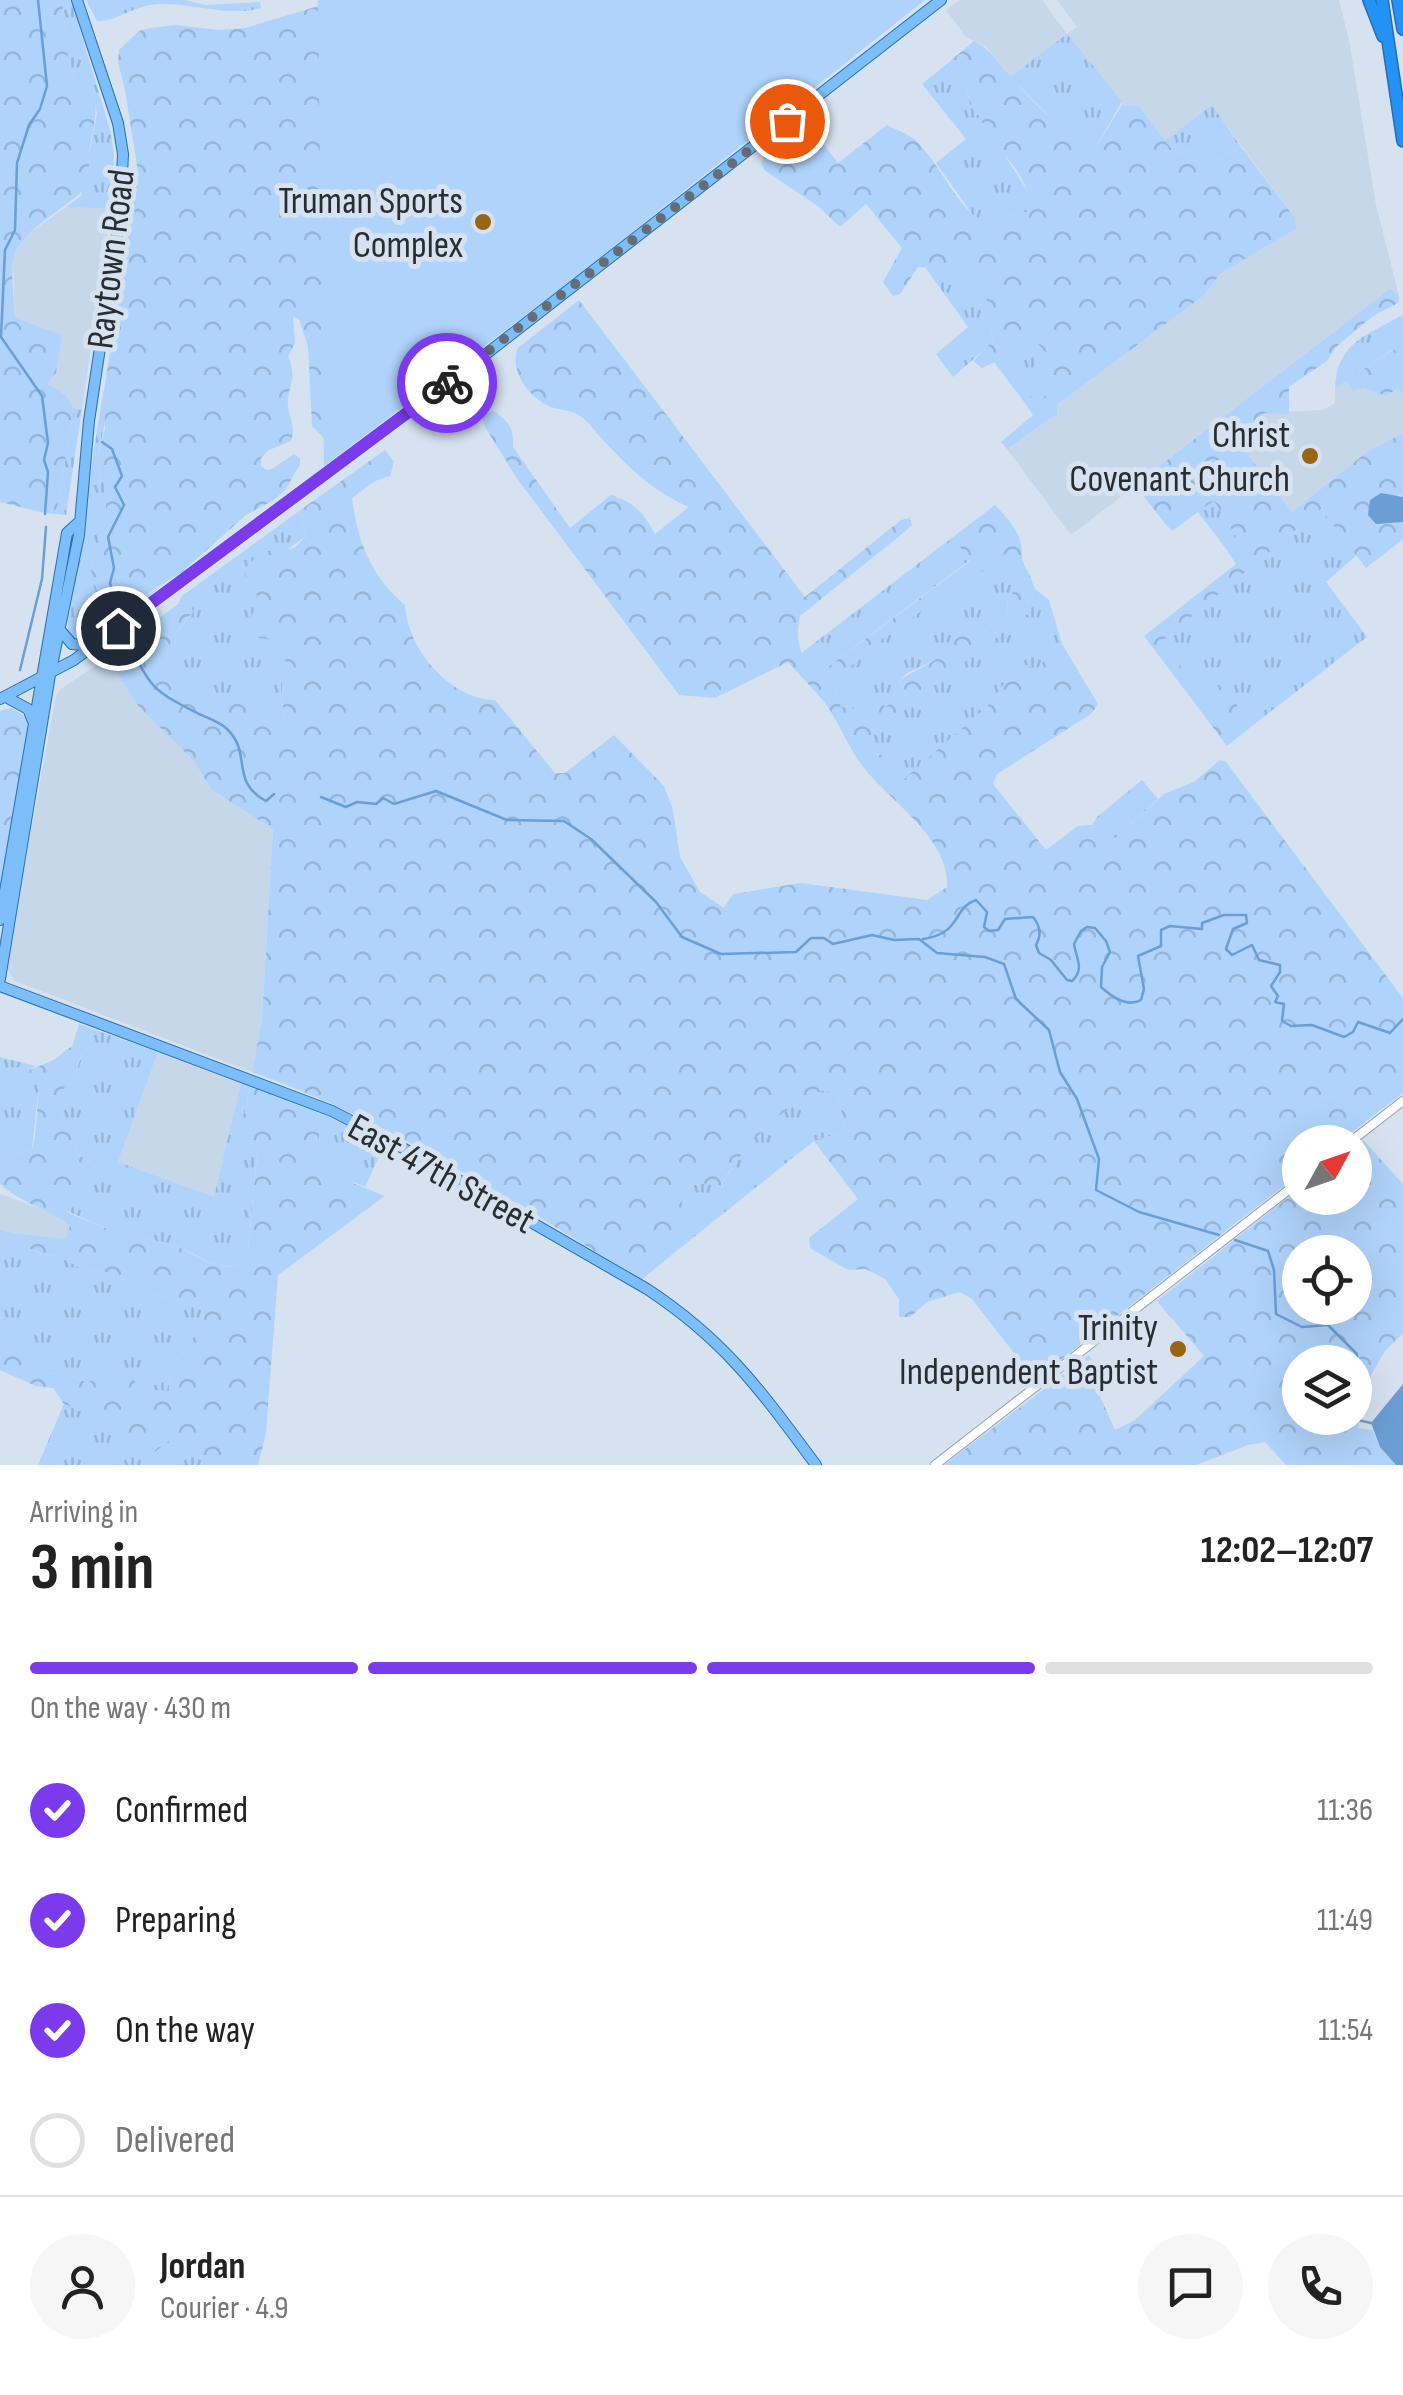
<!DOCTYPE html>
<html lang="en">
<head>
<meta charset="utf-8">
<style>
  :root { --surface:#fff; --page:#f6f6f6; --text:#222; --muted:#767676; --line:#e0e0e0; --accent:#7c3aed }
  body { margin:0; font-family:"Sofia Sans Condensed",sans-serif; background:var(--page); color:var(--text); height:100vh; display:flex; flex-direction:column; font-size:38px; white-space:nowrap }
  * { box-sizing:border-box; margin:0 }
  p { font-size:32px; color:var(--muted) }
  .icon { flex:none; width:55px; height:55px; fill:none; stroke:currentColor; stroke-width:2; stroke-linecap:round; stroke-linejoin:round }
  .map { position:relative; height:1465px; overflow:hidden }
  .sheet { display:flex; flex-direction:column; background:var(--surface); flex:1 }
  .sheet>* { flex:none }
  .needle { width:65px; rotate:50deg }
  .controls { position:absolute; left:1282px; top:1125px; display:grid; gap:20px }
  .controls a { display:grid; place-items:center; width:90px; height:90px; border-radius:50%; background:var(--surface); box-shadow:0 10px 40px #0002; font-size:50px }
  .pin { position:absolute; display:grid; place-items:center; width:85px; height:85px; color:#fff; margin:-42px; border:5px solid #fff; border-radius:50%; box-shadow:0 2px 10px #0007 }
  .courier { position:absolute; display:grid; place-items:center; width:100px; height:100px; margin:-50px; border:8px solid #7c3aed; border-radius:50%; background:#fff; color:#222; box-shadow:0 2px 12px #0007 }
  .overview em { font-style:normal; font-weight:700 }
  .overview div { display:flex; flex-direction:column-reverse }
  .overview { display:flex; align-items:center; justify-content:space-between; height:170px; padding:0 30px }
  h1 { font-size:65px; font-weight:700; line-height:75px }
  .bar { display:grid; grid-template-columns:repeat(4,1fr); gap:15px 10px; align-content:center; height:120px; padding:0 30px }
  .bar i { height:12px; border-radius:8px; background:var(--line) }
  .bar .current { background:var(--accent) }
  .bar p { grid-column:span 4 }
  .line { display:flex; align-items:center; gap:25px; padding:0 30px; border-top:2px solid var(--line) }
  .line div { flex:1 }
  .round { display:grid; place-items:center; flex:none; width:105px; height:105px; border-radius:52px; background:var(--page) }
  ol { padding:0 30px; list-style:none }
  li { display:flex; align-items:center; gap:30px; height:110px }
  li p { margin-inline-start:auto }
  li .icon { padding:10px; border-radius:50%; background:var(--accent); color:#fff; stroke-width:4 }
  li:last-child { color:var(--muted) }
  li i { width:55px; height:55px; border:5px solid var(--line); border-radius:50% }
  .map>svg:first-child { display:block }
  .built { fill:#c6d7ea }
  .grass { fill:url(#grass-tufts) }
  .forest { fill:url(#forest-crowns); fill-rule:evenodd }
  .pitch { fill:#afd3fb }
  .water { fill:#6b9ed4 }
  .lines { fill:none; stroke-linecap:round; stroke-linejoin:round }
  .stream { stroke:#6b9ed4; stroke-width:2.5 }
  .minor-casing { stroke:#95a0ad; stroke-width:10 }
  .major-casing { stroke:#256fb1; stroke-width:12 }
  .highway-casing { stroke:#256fb1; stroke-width:14 }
  .minor { stroke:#fff; stroke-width:8 }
  .major { stroke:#7cbef9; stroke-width:10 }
  .highway { stroke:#2492f5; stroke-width:11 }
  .done { stroke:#656c74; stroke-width:10; stroke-dasharray:0 18 }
  .route { stroke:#7c3aed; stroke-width:12 }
  .poi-dot { fill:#976418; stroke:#d6e2ef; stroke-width:4 }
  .labels { text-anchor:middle; stroke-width:10; stroke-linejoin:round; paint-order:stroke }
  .poi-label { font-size:38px; fill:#282d32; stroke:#d6e2ef; text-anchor:end }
  .street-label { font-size:38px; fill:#282d32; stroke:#d6e2ef }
</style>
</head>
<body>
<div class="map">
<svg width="1403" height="1465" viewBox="0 0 1403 1465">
  <defs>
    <pattern id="grass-tufts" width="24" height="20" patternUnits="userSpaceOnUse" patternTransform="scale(2.5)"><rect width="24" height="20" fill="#afd3fb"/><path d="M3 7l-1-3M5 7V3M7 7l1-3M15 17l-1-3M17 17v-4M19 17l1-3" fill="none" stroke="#97b5d8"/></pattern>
    <pattern id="forest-crowns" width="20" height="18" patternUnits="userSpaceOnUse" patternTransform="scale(2.5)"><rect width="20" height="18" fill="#afd3fb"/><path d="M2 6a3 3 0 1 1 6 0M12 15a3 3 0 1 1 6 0" fill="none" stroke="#97b5d8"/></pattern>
  </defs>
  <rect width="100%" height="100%" fill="#d6e2ef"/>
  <path class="built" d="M 960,0 L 1042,0 L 1067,34 L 1077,27 L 1057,0 L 1339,0 L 1349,40 L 1376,205 L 1399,296 L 1390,290 L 1071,535 L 1007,449 L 1056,415 L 1057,405 L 1203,296 L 1221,273 L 1297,227 L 1294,217 L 1212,106 L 1165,141 L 1139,106 L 1121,106 L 1122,101 L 1067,35 L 1010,77 L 986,47 L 966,37 L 946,10 Z
    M 66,207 L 111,209 L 82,409 L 74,409 L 66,395 L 47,384 L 15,318 L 13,257 L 24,237 Z
    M 1346,381 L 1353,391 L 1364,388 L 1386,396 L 1398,388 L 1403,394 L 1403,433 L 1367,452 L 1292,512 L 1233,437 L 1264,413 L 1323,410 L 1335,403 L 1335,389 Z
    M 107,658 L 139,707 L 193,760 L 212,790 L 273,829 L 262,1020 L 252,1072 L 15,981 L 6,967 L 56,696 L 61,689 Z
    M 158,1052 L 241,1083 L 214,1198 L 118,1162 Z
    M 0,1194 L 54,1214 L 70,1225 L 66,1239 L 38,1238 L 0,1230 Z"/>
  <path class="grass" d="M 62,0 L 71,0 L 111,133 L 114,155 L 111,209 L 66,207 L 81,196 L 97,114 L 94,97 L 76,88 L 69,64 Z
    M 86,0 L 184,0 L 206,5 L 260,2 L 261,8 C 222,18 187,0 150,5 C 131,8 115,22 97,21 Z
    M 1067,34 L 1122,101 L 1095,149 L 1066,133 L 1010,77 Z
    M 948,63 L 967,87 L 970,106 L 982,119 L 1031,197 L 1031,211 L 1006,217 L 994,227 L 977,221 L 936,163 L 966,139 L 922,84 Z
    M 1212,105 L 1241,147 L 1219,159 L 1192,150 L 1176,155 L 1165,141 Z
    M 925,267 L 942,268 L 985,282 L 993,342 L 953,377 L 936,354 L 968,327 Z
    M 1403,315 L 1403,362 L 1393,349 L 1335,389 C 1337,342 1367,335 1403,315 Z
    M 1025,328 L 1047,354 L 1056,389 L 1043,397 L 1032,395 L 1025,403 L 994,362 L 1001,359 Z
    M 105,384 L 107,413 L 98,456 L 99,472 L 106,489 L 106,520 L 90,567 L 98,589 L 138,600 L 159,588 L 89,640 L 77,641 L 68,633 L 68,620 C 83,542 90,463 105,384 Z
    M 74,409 L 82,409 L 66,515 L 45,513 L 57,509 Z
    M 1174,497 L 1214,501 L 1237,537 L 1224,546 L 1198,512 L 1172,531 L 1163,521 L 1172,513 Z
    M 1321,509 L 1357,555 L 1326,582 L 1367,637 L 1252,726 L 1221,684 L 1203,698 L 1161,641 Z
    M 299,511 L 306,536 L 246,579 L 256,588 C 258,614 263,634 284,649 C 289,671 282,674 282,693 C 281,712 288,714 280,735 C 243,722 157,705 167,652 C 170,636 184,625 193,612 L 189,602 L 178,604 L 182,596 Z
    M 953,537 L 970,560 L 816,676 L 800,654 Z
    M 1007,552 L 1022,560 L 1029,574 L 1007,599 L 1008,614 L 984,631 L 948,643 L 935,660 L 907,673 L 899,681 L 908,696 L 892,706 L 884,708 L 871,691 L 857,710 L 841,707 L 834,689 C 860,639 962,590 1007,552 Z
    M 1035,589 L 1049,600 L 1062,644 L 1054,647 L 1036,671 L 1008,677 L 994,700 L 903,781 L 890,756 L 876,754 L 871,733 L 1029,612 L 1027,601 Z
    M 1142,780 L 1158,799 L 1109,844 L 1094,835 L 1092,825 L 1097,817 Z
    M 79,1024 L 158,1052 L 118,1162 L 214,1197 L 241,1083 L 249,1085 L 247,1106 L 241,1123 L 251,1135 L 257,1155 L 248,1250 L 239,1265 C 215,1272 194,1251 173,1245 C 155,1239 136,1238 118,1233 C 101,1227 84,1218 67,1211 L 86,1178 L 101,1170 L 79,1155 L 71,1130 L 62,1116 L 67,1100 L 64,1088 L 73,1081 L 82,1054 L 72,1047 Z
    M 0,1057 L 35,1066 L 25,1074 L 39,1085 L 32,1149 L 7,1158 L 0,1165 Z
    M 824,1090 L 837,1095 L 846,1131 L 814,1141 L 679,1249 L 692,1231 L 678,1195 C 694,1183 701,1181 721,1186 C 744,1145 780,1106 824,1090 Z
    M 323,1114 L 385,1144 L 365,1187 C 356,1182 343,1181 334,1175 C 315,1162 317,1133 323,1114 Z
    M 0,1230 L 19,1234 L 16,1242 L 41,1254 L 58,1256 L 85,1270 L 104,1271 L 169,1300 L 187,1299 L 200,1305 L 205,1322 L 170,1369 L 169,1392 L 157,1390 L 142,1394 L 107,1368 L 94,1380 L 85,1382 L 64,1372 L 34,1375 L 0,1316 Z
    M 64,1404 L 115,1426 L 130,1450 L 168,1441 L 215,1461 L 214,1465 L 38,1465 Z"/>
  <path class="forest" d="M 0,0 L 62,0 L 69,64 L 76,88 L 95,97 C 99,126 83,152 91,181 C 72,208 17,229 13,261 C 11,279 14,299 15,318 L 62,335 L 56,373 L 47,384 L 66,395 L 74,409 L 57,509 L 45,513 L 0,502 Z
    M 322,5 L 333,447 L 312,426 L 308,347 L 299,319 L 293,317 L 295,343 L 288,356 C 299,383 286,385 288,407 C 290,420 296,426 291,441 L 269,450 L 261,458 L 261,466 L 266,470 L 272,469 L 294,454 L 300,458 L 300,465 L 285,490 L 274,500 L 246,515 L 182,572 L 110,617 L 103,613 L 90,567 L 106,520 L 106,489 L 99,472 L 98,456 L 105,429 L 105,384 L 138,172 L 125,90 L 118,62 L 119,50 L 139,31 L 150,28 L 176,25 L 219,30 L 245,28 Z
    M 974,41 C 990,49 997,62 1009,75 C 1034,104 1061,130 1095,149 L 1121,106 L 1139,106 L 1176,155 L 1192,150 L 1219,159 L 1241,147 L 1294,217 L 1297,228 L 1221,273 L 1203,296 L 1057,405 L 1057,414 L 1007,449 L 1001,442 L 1033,415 L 1025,403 L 1032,395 L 1043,397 L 1055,389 L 1038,378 L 1035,360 L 1046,353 L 1025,329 L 1001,359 L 982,368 L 973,361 L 993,341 L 984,282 L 942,268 L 918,267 L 900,294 L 893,296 L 883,282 L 902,248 L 866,204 L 840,227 L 819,207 L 764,170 L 761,163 L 764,157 L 806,122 L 838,163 L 887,125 C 896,130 907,133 915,140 C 943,165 957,215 994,227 L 1006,217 L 1031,211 C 1032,185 1006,151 984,138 L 982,119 L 970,106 L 967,87 L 948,63 Z
    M 1390,289 L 1399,296 L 1398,303 L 1373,316 L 1336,347 L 1327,361 L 1289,387 L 1289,414 L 1264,413 L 1234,437 L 1292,512 L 1367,452 L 1403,433 L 1403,497 L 1399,494 L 1385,523 L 1403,522 L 1403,539 L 1366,568 L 1321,509 L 1162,641 L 1203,697 L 1221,683 L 1252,726 L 1227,746 L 1144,636 L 1236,564 L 1224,546 L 1236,536 L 1214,501 L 1198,511 L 1174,497 L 1172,513 L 1163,521 L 1135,485 Z
    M 579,300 L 805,597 L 901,520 L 910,518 L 912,525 L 902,534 L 800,616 C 795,643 800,655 816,676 L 970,561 L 953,537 L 995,505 C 1012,524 1023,533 1022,560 L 1007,553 C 962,590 860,640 834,689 L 841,707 L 857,709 L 870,691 L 883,696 L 884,707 L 908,696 L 899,680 L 935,660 L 948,643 L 965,630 L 984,631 L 1008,614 L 1007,599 L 1029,574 L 1035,589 L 1027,601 L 1030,612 L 871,733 L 876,754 L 890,756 L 903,780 L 994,700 L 1008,677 L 1027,665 L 1036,671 L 1054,647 L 1062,644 L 1098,704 L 1091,714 L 997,774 L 993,784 L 1046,850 L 1078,826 L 1092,825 L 1094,835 L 1109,844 L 1164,794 L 1194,782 L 1220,760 L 1226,762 L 1403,998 L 1403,1093 L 1339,1142 L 1300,1142 L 1300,1173 L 1035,1380 L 972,1299 L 960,1292 L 927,1302 L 910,1317 L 899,1317 L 899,1299 L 885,1279 L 866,1269 L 848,1270 L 810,1248 L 809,1238 L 858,1199 L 814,1141 L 846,1131 L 837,1095 L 824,1090 C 780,1106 744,1145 720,1187 C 701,1181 694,1182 679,1195 L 692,1231 L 679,1249 L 641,1280 C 517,1203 390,1121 252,1072 L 262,1020 L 273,829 L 212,790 L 193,760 L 139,707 L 107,658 L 178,604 L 189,602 L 193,611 C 187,620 178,629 173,638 C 150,679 191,702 223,715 L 234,699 L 250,697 L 268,713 L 280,734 C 288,713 281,711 282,692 C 282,675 288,669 284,650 L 269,639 L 257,638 L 248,623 L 257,605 L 256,588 L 246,579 L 244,569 C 269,543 266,554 294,548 L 306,536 L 299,511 L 385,450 L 394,462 L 390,476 L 375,481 L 352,498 C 357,540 371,577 405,605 C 407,648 449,699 495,700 L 555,773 L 565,773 L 614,735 L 664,786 L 673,810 L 680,857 L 700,892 L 724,908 L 733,894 L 801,883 L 927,900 L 947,887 C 950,837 888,801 861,764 C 847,745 839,722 825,703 C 814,689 800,676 788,662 L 715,698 L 679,695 L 516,477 L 485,427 L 482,415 L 494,411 C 509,422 514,428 513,447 L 570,528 L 611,495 C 635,503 643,512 655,534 L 689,507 C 655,493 630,469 604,441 C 597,434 591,425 583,418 C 573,410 565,411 554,408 C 531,401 508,371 518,348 Z
    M 1394,349 L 1403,362 L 1403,394 L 1398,388 L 1386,396 L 1364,388 L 1353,391 L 1346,381 Z
    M 12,708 L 27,718 L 28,728 L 0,890 L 0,711 Z
    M 72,1047 L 82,1053 L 73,1081 L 64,1088 L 67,1100 L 62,1116 L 71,1130 L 79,1155 L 101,1170 L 86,1178 L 67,1212 C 84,1219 101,1227 119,1233 C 136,1238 155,1239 173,1245 C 194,1252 215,1272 239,1265 L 248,1250 L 257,1156 L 251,1135 L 240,1123 L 247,1106 L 249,1085 L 323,1114 C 307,1172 340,1177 385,1196 L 278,1275 L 266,1433 L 258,1465 L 214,1465 L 214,1461 L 168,1441 L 155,1452 L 130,1450 L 115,1426 L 64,1404 L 53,1388 L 36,1386 L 0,1370 L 0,1316 C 25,1334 38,1341 34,1375 L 64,1372 L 85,1382 L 94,1380 L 107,1368 L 120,1367 L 136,1382 L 142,1394 L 157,1390 L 169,1391 L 170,1369 L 205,1322 L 200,1305 L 187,1299 L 169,1300 L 104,1271 L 85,1270 L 58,1256 L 42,1254 L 15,1242 L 19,1234 L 66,1239 L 70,1225 C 48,1209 21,1203 0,1184 L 0,1165 L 7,1158 L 32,1149 C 37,1136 37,1103 39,1086 L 30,1082 L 25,1074 C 34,1066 43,1066 53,1060 C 61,1056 63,1050 72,1047 Z
    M 1363,1140 L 1403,1184 L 1403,1333 L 1385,1351 L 1371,1375 L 1370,1393 L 1361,1411 L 1358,1428 L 1372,1430 L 1380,1447 L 1396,1465 L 1286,1465 L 1265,1442 L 1248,1445 L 1196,1465 L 944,1465 L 1089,1355 L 1097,1370 L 1099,1394 L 1115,1430 L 1135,1420 L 1204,1356 L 1157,1301 L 1300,1188 L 1300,1198 L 1355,1198 L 1355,1146 ZM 1300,1252 L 1355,1252 L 1355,1308 L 1300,1308 ZM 1300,1362 L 1355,1362 L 1355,1418 L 1300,1418 Z"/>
  <path class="pitch" d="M 318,0 L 925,0 L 559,290 L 324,466 Z"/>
  <path class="water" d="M 1381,493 L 1403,497 L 1403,522 L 1376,524 L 1368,515 L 1370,500 Z
    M 1403,1384 L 1403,1465 L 1396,1465 L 1380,1447 L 1371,1423 Z"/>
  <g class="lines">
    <path class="stream" d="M 38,0 L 47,86 L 40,109 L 29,125 L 17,163 L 15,230 L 5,250 L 1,337 L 42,396 L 48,443 L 44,460 L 48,472 L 45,514
      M 102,442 L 112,449 L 122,476 L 115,487 L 124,505 L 108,537 L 114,568 L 110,583 L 114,601
      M 131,643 C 147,688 158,693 199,714 C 208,718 220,722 227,729 C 253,754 229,781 266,801 L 274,794
      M 20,670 L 42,579 L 46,527
      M 321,797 L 346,807 L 357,802 L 376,804 L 383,798 L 394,804 L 436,791 L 507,820 L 564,821 L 591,839 L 656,902 L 682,937 L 721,954 L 796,952 L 811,938 L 824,938 L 833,944 L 872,935 L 894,940 L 919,939 L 937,953 L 985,957 L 1004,964 L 1016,999 L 1049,1030 L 1060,1072 L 1077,1099 L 1099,1159 L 1096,1190 L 1139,1212 L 1219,1235
      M 923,939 C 963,933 952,908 976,900 L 987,912 L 984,927 L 989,931 L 998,930 L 1005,919 L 1033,917 C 1040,926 1042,934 1036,945 L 1039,953 L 1051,960 L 1067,980 L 1072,981 C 1085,970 1076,957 1074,944 L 1081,931 L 1087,927 L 1095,928 L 1106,941 L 1110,952 L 1102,967 L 1101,987 C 1112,997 1127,1008 1141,1000 L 1144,989 L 1138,956 L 1161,946 L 1161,930 L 1170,926 L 1202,929 L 1202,923 L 1224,915 L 1246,915 L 1247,923 L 1233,929 L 1226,949 L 1232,955 L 1252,945 L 1259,960 L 1280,965 L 1280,972 L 1271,986 L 1278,996 L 1275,1002 L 1284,1004 L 1282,1021 L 1291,1026 L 1312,1025 L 1344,1037 L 1353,1032 L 1358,1022 L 1390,1033 L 1403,1019
      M 1235,1240 L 1268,1251 L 1274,1270 L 1276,1314 L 1302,1327 L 1328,1325 L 1357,1354 L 1358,1403 L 1355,1408
      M 1349,1418 L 1371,1423"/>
    <defs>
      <path id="minor" d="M 1350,1142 L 1403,1101
        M 935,1465 L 1300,1181"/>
      <path id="major" d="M 60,630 L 72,644 L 92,646
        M 6,697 L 28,709 L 33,721
        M 0,699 L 74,660 L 320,478 L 490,351 L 941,0
        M 0,920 L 67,533 L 78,523
        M 0,979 L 50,675 L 79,535 L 89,421 L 120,214 L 123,154 L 118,123 L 77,0
        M 0,986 L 332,1111 L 396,1144 L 647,1289 C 726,1341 761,1391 816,1465"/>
      <path id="highway" d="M 1369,0 L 1383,36
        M 1382,0 L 1403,141
        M 1398,0 L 1403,29"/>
    </defs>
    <use href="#minor" class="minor-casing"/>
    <use href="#major" class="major-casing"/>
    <use href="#highway" class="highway-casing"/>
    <use href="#minor" class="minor"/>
    <use href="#major" class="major"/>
    <use href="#highway" class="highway"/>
  </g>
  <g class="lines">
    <path class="done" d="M 447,383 L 787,121"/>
    <path class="route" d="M 118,628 L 447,383"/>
  </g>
  <g class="poi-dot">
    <circle cx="483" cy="222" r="10"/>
    <circle cx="1310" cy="456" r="10"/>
    <circle cx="1178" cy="1349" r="10"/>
  </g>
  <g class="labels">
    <g class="poi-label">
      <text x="463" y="213">Truman Sports<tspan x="463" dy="44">Complex</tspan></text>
      <text x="1290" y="447">Christ<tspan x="1290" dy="44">Covenant Church</tspan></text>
      <text x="1158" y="1340">Trinity<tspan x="1158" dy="44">Independent Baptist</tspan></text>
    </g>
    <g class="street-label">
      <text transform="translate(110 259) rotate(-83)" y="13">Raytown Road</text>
      <text transform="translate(442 1173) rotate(29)" y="13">East 47th Street</text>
    </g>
  </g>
</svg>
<div class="controls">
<a><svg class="needle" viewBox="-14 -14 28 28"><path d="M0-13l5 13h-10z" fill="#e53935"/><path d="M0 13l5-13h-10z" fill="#767676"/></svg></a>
<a><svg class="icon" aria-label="locate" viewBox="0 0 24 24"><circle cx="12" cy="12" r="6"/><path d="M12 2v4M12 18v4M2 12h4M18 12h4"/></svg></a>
<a><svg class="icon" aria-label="layers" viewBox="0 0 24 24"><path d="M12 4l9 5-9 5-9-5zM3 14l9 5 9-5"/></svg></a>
</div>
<div class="pin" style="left:787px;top:121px;background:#ea580c"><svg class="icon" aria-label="bag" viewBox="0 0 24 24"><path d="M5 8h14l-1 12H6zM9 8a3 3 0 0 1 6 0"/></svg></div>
<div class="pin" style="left:118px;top:628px;background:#1f2937"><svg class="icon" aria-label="home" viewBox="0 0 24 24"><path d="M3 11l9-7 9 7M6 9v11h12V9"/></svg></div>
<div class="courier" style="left:447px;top:383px"><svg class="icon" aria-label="bike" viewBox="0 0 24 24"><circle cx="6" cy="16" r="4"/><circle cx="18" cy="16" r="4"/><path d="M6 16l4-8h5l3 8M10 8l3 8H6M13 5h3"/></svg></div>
</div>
<section class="sheet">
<div class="overview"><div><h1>3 min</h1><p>Arriving in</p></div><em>12:02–12:07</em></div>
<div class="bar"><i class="current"></i><i class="current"></i><i class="current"></i><i></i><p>On the way · 430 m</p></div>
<ol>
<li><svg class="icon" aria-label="check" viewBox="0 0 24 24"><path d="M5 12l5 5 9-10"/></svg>Confirmed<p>11:36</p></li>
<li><svg class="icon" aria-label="check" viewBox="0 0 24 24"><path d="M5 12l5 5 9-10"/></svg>Preparing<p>11:49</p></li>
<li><svg class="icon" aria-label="check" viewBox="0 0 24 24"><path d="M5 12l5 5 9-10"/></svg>On the way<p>11:54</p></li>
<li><i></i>Delivered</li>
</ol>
<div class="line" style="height:180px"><a class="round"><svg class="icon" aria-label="person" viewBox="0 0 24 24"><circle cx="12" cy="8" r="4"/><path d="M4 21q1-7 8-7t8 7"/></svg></a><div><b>Jordan</b><p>Courier · 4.9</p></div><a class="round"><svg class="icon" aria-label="chat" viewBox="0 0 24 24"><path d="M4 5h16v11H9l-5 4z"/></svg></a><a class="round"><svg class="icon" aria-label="phone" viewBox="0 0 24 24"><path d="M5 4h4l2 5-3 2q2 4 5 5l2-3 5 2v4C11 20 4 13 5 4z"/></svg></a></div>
</section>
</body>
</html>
